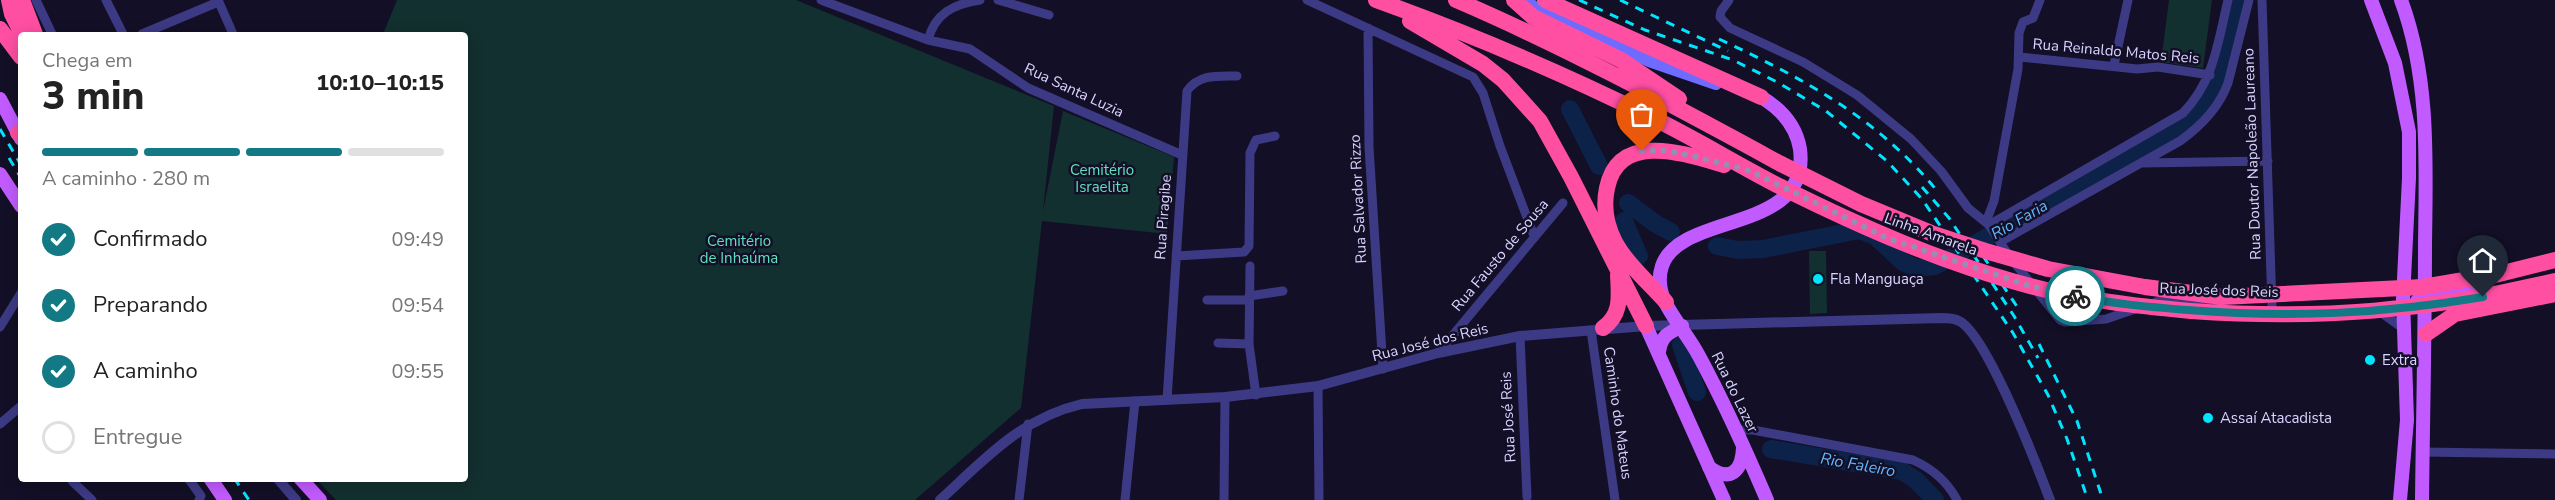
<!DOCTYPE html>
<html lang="pt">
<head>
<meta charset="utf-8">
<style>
  :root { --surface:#fff; --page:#f2f2f2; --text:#222; --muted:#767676; --line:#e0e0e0; --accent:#137a85 }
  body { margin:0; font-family:"Nunito Sans",sans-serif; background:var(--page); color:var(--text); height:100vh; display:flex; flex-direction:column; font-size:22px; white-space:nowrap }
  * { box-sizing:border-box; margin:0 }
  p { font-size:20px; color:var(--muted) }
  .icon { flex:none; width:33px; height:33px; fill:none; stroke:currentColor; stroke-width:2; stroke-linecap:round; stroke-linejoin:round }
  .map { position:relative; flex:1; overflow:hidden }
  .panel { position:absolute; left:18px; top:32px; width:450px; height:450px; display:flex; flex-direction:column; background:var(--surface); border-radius:6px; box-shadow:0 3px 15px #0003 }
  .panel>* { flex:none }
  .pin { position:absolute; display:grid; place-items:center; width:51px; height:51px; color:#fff; margin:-62px -26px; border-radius:50% 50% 50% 0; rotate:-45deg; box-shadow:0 0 6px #0007 }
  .pin .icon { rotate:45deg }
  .courier { position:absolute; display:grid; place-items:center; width:60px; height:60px; margin:-30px; border:4px solid #137a85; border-radius:50%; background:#fff; color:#222; box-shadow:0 2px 8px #0007 }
  .head em { font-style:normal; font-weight:800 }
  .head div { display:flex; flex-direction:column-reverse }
  .head { display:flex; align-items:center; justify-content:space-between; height:102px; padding:0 24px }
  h1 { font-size:39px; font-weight:800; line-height:45px }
  .bar { display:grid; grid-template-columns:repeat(4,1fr); gap:9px 6px; align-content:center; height:72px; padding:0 24px }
  .bar i { height:8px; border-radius:4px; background:var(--line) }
  .bar .active { background:var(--accent) }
  .bar p { grid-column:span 4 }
  ol { padding:0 24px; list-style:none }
  li { display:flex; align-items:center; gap:18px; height:66px }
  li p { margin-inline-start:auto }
  li .icon { padding:6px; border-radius:50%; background:var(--accent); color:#fff; stroke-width:4 }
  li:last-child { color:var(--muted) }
  li i { width:33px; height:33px; border:3px solid var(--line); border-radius:50% }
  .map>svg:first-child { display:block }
  .green { fill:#12302f }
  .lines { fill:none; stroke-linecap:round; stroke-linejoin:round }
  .river { stroke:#0c2248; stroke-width:18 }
  .minor { stroke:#3d3a85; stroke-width:9 }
  .tertiary { stroke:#3d3a85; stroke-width:10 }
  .secondary { stroke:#6f6bff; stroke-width:12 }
  .primary { stroke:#c25bff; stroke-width:14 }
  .motorway { stroke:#ff4fa3; stroke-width:16 }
  .rail { stroke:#00e5ff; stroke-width:3; stroke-dasharray:9 8; stroke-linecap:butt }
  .motorway-bridge { stroke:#ff4fa3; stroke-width:16 }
  .done { stroke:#948fb3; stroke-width:6; stroke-dasharray:0 10.8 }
  .route { stroke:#137a85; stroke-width:8 }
  .poi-dot { fill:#00e5ff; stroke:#130f26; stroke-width:2 }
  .labels { text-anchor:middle; stroke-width:5; stroke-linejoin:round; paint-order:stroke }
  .street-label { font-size:15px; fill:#d9d4ff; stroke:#130f26 }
  .park-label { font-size:15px; fill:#5fe0c0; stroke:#130f26 }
  .poi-label { font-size:15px; fill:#d9d4ff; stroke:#130f26; text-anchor:start }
  .water-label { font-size:16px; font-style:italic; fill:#62b6ff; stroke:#130f26 }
</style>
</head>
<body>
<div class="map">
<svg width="2555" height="500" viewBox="0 0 2555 500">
  <rect width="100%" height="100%" fill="#130f26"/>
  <path class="green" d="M 397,0 L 796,0 L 1054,106 L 1043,211 L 1063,111 L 1174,157 L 1167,234 L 1042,221 L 1021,408 L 915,500 L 336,500 L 316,479 L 465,478 L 465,34 L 383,34 Z
    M 2169,0 L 2212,0 L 2203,68 L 2161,62 Z
    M 1809,251 L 1826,251 L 1827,313 L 1810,314 Z"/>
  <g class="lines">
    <path class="river" d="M 1570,109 L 1599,166
      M 1628,203 L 1656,224 L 1671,232
      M 1624,221 L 1639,256
      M 1717,246 L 1738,250 L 1763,249 L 1859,230 L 1875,236 L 1903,262 L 1916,268 L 1935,266 L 2171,135 C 2223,99 2225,57 2240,0
      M 1681,345 L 1697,392
      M 1771,449 L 1902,471 L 1916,480 L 1935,500"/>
    <path class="minor" d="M 36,0 L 52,34
      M 106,0 L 123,34
      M 218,0 L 233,34
      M 821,0 L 928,40 L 970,49 L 1028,88 L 1182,155
      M 998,0 L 1049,15
      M 1307,0 L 1473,77 L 1483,93 L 1500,146 L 1534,236
      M 1729,0 L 1721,11 L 1720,17 L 1730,28 L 1803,62 L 1857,95 L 1911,139 L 1941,171 L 1968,208 L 1989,225 L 2009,256 L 2060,320 L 2065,322 L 2106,319 L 2138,308
      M 2262,0 L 2272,307
      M 1368,28 L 1369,147 L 1383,369
      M 142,34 L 218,2
      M 928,40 C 935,13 954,4 980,0
      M 2020,57 L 2137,69 L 2158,67 L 2210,75
      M 2114,65 L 2128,0
      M 2142,163 L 2268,161
      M 1986,222 L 1994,201 L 2018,69 L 2019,33 L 2023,22 L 2033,18 L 2040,0
      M 1989,225 L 2183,113 C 2214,81 2218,42 2228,0
      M 2000,242 L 2180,141 C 2201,126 2219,108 2228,83 L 2249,0
      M 1176,256 L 1244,252 L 1249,246 L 1250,153 L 1256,140 L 1275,136
      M 1250,266 L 1249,344 L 1256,395
      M 1249,296 L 1283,291
      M 1207,300 L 1249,300
      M 2156,302 L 2166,300 L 2220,305
      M 2379,311 L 2404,329
      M 0,327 L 21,293
      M 1591,330 L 1615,500
      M 1520,336 L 1527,497
      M 1218,343 L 1249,344
      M 1438,353 L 1563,203
      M 1318,386 L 1319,500
      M 1167,400 L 1187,91 C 1199,74 1217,76 1237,76
      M 0,424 L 21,406
      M 1736,430 L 1753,430 L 1913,460 C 1933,469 1947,481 1957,500
      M 2422,452 L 2555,454
      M 188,478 L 201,496 L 199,500
      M 72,481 L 92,500
      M 1019,500 L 1028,424
      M 1125,500 L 1135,401
      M 1224,500 L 1225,397"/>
    <path class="tertiary" d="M 277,478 L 296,500
      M 940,500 C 984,460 1021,418 1082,404 L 1225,397 L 1318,386 L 1438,353 L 1520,336 L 1646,326 L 1941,318 C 1947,318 1954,318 1959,321 C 1986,333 2038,468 2050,500"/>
    <path class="secondary" d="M 1525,0 L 1537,9 L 1649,61 L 1716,84"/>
    <path class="primary" d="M 2371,0 L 2395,63 L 2409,132 L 2409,178 L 2403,299 L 2407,420 L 2400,500
      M 2401,0 C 2430,78 2426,163 2425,244 C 2425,329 2423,415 2422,500
      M 1761,97 C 1781,109 1796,125 1800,149 C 1811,235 1680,211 1662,266 C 1658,278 1660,291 1665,302 C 1674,320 1689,337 1699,356 C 1724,402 1746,451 1767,500
      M 0,99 L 21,139
      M 0,174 L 21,206
      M 2417,301 L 2425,297 L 2479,287 L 2484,288 L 2488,293 L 2487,301
      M 1646,326 L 1724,500
      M 1659,352 C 1661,336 1668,333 1682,326
      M 1709,467 C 1730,483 1742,471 1743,448
      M 210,478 L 225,500
      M 300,478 L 320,500"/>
    <path class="motorway" d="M 9,0 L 12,14 L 22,34
      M 22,0 L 35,34
      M 1376,0 C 1471,34 1562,73 1653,118 C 1696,139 1738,165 1781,187
      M 1456,0 C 1568,48 1674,106 1781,164
      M 1514,0 L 1533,17 L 1621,60 L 1679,99
      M 1545,0 L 1761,97
      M 1410,21 L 1483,64 L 1503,80 L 1540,121 L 1571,177 L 1646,326
      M 0,29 L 21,57
      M 18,133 L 21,135
      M 1666,302 C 1649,283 1627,264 1615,242 C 1606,225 1603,207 1607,188 C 1619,130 1686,154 1724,165
      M 1603,328 C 1622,314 1619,297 1618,275
      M 2426,334 L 2455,314 L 2555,294"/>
    <path class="rail" d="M 1579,0 L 1645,30 L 1733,60 L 1777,82 L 1826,111 L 1887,161 L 1922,199 L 2013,333 L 2048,395 L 2067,439 L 2088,500
      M 1620,0 L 1728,51
      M 1719,39 C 1804,79 1878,118 1938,192
      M 0,129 L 21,165
      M 9,158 L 21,178
      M 1922,187 L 1949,218 L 2014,316 L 2038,358
      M 1983,256 L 2018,308
      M 2039,344 L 2077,421 L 2103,500
      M 234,478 L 249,500"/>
    <path class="motorway-bridge" d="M 1781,164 L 1861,204 L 1931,233 L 1989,252 L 2048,269 L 2145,287 L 2222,297 L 2423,287 L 2499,274 L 2555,260
      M 1781,187 C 1861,227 1943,263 2030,286 C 2082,300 2137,306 2191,311 C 2318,320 2431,311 2555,281"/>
  </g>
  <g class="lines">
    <path class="done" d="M 1642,151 L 1660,150 L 1680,153 L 1748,170 L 1887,238 L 2030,286 L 2075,296"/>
    <path class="route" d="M 2075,296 C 2113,304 2150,307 2188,310 C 2291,318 2382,314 2483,297"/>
  </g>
  <g class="poi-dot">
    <circle cx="1818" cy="279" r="6"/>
    <circle cx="2370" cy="360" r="6"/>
    <circle cx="2208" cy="418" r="6"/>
  </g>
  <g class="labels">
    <g class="street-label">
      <text transform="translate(2116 51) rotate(5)" y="5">Rua Reinaldo Matos Reis</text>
      <text transform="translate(1074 90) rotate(25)" y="5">Rua Santa Luzia</text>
      <text transform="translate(2252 154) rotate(-92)" y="5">Rua Doutor Napoleão Laureano</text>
      <text transform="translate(1358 199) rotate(-93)" y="5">Rua Salvador Rizzo</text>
      <text transform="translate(1163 217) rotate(-86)" y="5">Rua Piragibe</text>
      <text transform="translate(1931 234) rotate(20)" y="5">Linha Amarela</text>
      <text transform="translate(1500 255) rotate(-50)" y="5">Rua Fausto de Sousa</text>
      <text transform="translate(2219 290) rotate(2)" y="5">Rua José dos Reis</text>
      <text transform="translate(1430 342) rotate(-14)" y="5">Rua José dos Reis</text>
      <text transform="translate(1735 392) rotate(64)" y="5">Rua do Lazer</text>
      <text transform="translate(1618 413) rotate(82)" y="5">Caminho do Mateus</text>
      <text transform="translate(1508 417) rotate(-93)" y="5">Rua José Reis</text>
    </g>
    <g class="park-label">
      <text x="1102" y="175">Cemitério<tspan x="1102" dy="17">Israelita</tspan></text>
      <text x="739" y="246">Cemitério<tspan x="739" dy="17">de Inhaúma</tspan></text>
    </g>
    <g class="poi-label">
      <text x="1830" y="284">Fla Manguaça</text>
      <text x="2382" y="365">Extra</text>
      <text x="2220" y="423">Assaí Atacadista</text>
    </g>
    <g class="water-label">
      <text transform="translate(2019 219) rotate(-30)" y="6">Rio Faria</text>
      <text transform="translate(1858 464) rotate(10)" y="6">Rio Faleiro</text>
    </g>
  </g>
</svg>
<div class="pin" style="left:1642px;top:151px;background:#ea580c"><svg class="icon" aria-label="bag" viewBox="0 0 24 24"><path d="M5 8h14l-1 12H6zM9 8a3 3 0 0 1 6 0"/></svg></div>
<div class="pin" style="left:2483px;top:297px;background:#1f2937"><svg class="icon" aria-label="home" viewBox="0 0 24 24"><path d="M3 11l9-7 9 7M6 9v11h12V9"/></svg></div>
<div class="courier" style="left:2075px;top:296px"><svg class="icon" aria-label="bike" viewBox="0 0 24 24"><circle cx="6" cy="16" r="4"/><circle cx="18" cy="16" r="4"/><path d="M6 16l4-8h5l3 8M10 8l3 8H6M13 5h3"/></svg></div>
<section class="panel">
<div class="head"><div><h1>3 min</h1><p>Chega em</p></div><em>10:10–10:15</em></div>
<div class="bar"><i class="active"></i><i class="active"></i><i class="active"></i><i></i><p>A caminho · 280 m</p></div>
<ol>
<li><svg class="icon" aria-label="check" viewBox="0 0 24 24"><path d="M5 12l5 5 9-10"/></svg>Confirmado<p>09:49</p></li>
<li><svg class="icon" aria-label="check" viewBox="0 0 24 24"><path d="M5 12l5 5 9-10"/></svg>Preparando<p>09:54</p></li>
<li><svg class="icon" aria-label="check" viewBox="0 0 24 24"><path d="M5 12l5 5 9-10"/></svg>A caminho<p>09:55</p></li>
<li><i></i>Entregue</li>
</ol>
</section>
</div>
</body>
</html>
